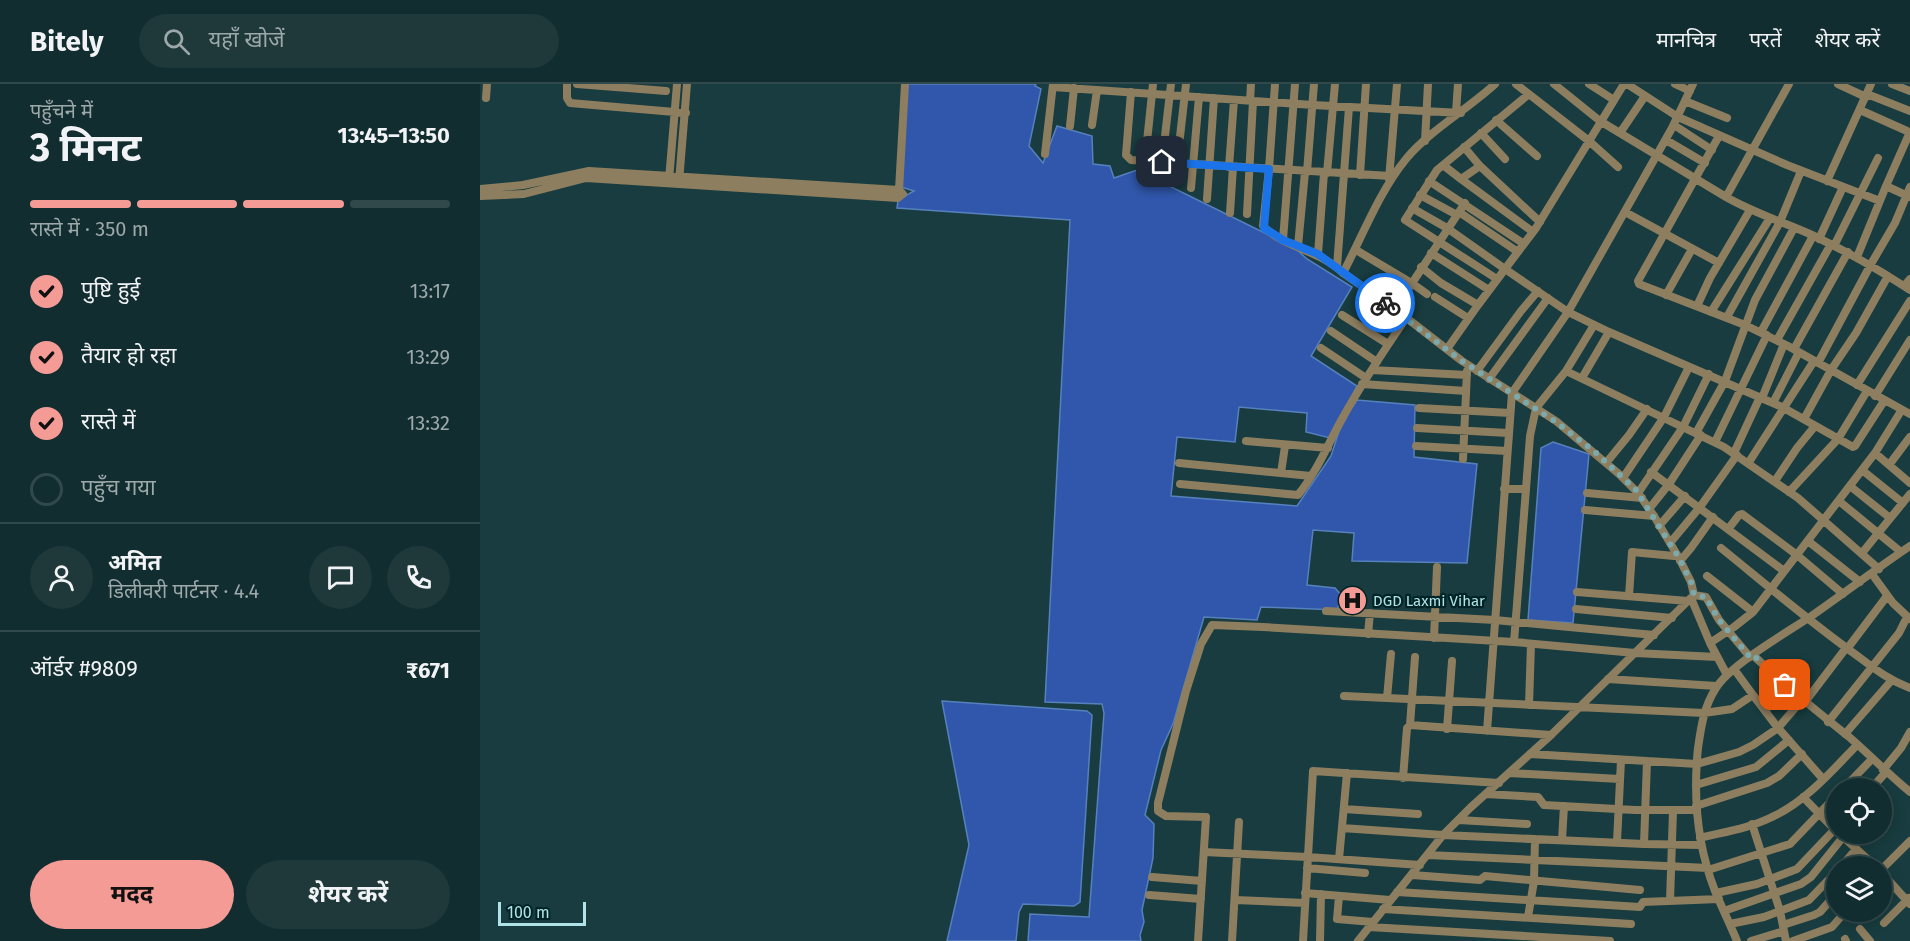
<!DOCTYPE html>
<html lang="hi">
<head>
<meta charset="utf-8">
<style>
  :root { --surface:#122d2f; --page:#1f393b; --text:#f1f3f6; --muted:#9ca8aa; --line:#31494b; --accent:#f59b96 }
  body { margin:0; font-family:"Fira Sans","Noto Sans Devanagari",sans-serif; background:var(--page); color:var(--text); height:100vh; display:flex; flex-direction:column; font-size:22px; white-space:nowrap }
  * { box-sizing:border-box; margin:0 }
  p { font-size:20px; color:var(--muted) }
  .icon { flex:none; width:33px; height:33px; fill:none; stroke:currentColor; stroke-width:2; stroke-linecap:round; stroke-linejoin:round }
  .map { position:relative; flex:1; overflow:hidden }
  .sheet { display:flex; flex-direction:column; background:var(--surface); width:480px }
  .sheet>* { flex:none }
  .buttons { position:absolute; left:1346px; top:694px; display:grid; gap:12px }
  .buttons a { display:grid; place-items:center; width:66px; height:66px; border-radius:50%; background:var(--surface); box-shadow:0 3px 15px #0003,0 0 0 2px var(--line); font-size:30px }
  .scale { position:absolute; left:18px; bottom:15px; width:88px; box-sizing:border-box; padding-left:6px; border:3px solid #b0e3e7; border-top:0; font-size:16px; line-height:21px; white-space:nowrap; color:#b0e3e7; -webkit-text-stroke:4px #002326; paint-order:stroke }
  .pin { position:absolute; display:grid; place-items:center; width:51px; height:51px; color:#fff; margin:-26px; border-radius:12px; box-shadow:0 3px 9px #0006 }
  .courier { position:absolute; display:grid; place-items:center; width:60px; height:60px; margin:-30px; border:4px solid #1a73e8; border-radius:50%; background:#fff; color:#222; box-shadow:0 2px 8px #0007 }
  .head em { font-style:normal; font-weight:700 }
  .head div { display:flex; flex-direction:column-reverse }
  .head { display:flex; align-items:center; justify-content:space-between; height:102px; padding:0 30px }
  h1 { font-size:39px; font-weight:700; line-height:45px }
  .bar { display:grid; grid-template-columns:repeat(4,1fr); gap:9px 6px; align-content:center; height:72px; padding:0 30px }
  .bar i { height:8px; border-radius:4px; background:var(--line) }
  .bar .selected { background:var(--accent) }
  .bar p { grid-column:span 4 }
  .line { display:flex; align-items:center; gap:15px; padding:0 30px; border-top:2px solid var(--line) }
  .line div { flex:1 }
  .round { display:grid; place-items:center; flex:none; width:63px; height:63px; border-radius:32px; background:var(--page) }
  ol { padding:0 30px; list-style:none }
  li { display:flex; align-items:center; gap:18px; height:66px }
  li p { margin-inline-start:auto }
  li .icon { padding:6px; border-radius:50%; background:var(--accent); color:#111; stroke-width:4 }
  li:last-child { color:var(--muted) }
  li i { width:33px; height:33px; border:3px solid var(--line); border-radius:50% }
  .cta { display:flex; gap:12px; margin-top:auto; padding:12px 30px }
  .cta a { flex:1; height:69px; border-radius:36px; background:var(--accent); color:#111; font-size:24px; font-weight:700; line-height:69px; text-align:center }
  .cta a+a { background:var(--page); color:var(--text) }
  header { display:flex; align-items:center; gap:36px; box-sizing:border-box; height:84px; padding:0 30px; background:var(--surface); border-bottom:2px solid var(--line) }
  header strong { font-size:28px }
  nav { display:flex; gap:33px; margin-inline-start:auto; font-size:21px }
  .search { width:420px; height:54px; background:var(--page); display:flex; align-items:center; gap:15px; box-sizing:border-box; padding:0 21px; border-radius:33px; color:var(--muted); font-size:22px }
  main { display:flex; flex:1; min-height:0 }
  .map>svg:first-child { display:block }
  .water { fill:#3057ab; stroke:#5681bd; stroke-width:1.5 }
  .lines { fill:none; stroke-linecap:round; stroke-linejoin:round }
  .minor { stroke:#8e7e60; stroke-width:8 }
  .done { stroke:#7ba9ac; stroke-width:6; stroke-dasharray:0 10.8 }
  .route { stroke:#1a73e8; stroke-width:8 }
  .labels { text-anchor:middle; stroke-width:4.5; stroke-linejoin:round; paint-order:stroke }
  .poi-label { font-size:15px; fill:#b0e3e7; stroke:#002326; text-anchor:start }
</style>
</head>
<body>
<header>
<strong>Bitely</strong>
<div class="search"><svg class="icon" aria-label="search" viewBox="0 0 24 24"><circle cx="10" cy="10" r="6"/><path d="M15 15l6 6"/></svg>यहाँ खोजें</div>
<nav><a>मानचित्र</a><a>परतें</a><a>शेयर करें</a></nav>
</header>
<main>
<section class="sheet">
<div class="head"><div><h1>3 मिनट</h1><p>पहुँचने में</p></div><em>13:45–13:50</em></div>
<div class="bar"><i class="selected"></i><i class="selected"></i><i class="selected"></i><i></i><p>रास्ते में · 350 m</p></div>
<ol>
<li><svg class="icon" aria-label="check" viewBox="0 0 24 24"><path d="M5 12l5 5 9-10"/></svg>पुष्टि हुई<p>13:17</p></li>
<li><svg class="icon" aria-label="check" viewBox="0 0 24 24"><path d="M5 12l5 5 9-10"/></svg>तैयार हो रहा<p>13:29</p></li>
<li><svg class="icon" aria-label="check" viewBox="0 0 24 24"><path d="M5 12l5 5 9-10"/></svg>रास्ते में<p>13:32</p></li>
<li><i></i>पहुँच गया</li>
</ol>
<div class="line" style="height:108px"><a class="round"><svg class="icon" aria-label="person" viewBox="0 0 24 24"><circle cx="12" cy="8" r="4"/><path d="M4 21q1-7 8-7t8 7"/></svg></a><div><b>अमित</b><p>डिलीवरी पार्टनर · 4.4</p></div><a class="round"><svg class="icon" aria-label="chat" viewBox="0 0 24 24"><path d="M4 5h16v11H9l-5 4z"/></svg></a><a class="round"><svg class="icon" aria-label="phone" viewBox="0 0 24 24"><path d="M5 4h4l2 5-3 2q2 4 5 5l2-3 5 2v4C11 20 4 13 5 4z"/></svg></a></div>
<div class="line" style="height:78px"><div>ऑर्डर #9809</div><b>₹671</b></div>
<div class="cta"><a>मदद</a><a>शेयर करें</a></div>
</section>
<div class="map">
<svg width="1430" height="857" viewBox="0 0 1430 857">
  <rect width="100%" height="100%" fill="#183c3f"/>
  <path class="water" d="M 427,0 L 556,0 L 555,2 L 561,5 L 549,62 L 563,79 L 577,42 L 612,52 L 613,80 L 630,82 L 634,94 L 657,86 L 815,164 L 827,175 L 872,203 L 831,272 L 877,302 L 850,354 L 826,348 L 827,329 L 759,323 L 755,358 L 697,353 L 691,412 L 817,422 L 851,372 L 862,338 L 877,316 L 935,321 L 934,373 L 997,380 L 987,479 L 872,477 L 874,449 L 833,446 L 827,501 L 855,504 L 862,512 L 857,526 L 781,523 L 777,536 L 724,533 L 693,640 L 681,666 L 665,731 L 674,740 L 673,774 L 662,826 L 664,838 L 660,851 L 661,857 L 548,857 L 550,830 L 609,833 L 624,629 L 622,620 L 565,618 L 590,136 L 417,124 L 418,116 L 434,107 L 421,103 Z
    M 1073,358 L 1109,370 L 1093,539 L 1048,536 L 1061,364 Z
    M 462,617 L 607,627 L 612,631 L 600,818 L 594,822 L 543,820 L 539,828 L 536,857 L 467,857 L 489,761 Z"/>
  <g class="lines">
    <path class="minor" d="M 87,0 L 87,14 L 90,19 L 206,29
      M 97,0 L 186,7
      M 795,0 L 789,85 L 783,142 C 803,163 839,166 863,189
      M 1036,0 L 1109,57 L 1138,83
      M 1074,0 L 1120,37 L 1246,113
      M 1109,0 L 1134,16
      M 1147,0 L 1198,33 L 1307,81 L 1400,117
      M 1195,0 L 1210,7
      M 1309,0 L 1246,113 C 1274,129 1303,138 1332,151 C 1366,167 1398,185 1430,206
      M 1358,0 L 1386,13
      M 1412,0 L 1430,7
      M 573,3 L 833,21 L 981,29
      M 651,8 L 646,71 L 651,76 L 910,92
      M 1387,10 L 1430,27
      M 6,14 L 7,0
      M 770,17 L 771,0
      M 1205,17 L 1247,34
      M 976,28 L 978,0
      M 1016,36 L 1057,72
      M 612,41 L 617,6
      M 1194,41 L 1232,66
      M 590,42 L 594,4
      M 1001,49 L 1025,75
      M 1140,49 L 1165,12
      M 1239,52 L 1158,197 L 1159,200 L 1265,241 L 1308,262 L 1430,330
      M 1186,56 L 1225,79
      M 945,57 L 948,0
      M 984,63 L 1000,82 L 1060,138
      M 565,70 L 573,0
      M 665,77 L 673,0
      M 682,78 L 691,0
      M 697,79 L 706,0
      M 963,81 L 981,95 L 1000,82
      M 749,83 L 754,16
      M 827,88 L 834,0
      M 847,89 L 855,0
      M 880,91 L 886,0
      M 909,95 L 917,0
      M 981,95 L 1053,148
      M 189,96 L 197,0
      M 949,97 L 1044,160
      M 1347,97 L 1391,0
      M 199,98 L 207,0
      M 1406,102 L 1430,113
      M 711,104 L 719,13
      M 0,105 L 43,101 L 109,87 L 419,106 L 423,110 L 418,114 L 106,94 L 44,110 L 0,112
      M 419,106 L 425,0
      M 940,111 L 977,131
      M 727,115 L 734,14
      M 932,124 L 967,144 L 1025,185 L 1056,144 L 1144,0
      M 979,128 L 1038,168
      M 1145,128 L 1239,179
      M 750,129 L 753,83
      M 767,130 L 773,17
      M 1339,155 L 1363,103
      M 803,156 L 815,0
      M 818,162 L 825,88
      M 1354,162 L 1398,74
      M 876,166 L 933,200 L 947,210
      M 951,169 L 1009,206
      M 838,170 L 844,89
      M 1377,173 L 1406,102 L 1429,50 L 1427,47 L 1380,26
      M 857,183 L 869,23
      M 941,183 L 961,199 L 998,221
      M 1017,195 L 925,136 L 957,86 L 1049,10
      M 1424,202 L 1430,195
      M 1186,211 L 1212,165
      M 955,213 L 988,234
      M 1217,222 L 1230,194 L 1270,126
      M 915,225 L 985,119
      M 1231,228 L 1290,134
      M 862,231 L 908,260
      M 1247,233 L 1300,138 L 1321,87
      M 851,247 L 897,278
      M 1281,248 L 1333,152
      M 1297,256 L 1351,160
      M 841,264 L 886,294
      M 967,265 L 998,221 L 1025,185 L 1088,228 L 1192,44 L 1213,0
      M 1314,265 L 1368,168
      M 1338,279 L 1391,180 L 1415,139 L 1430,103
      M 892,286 L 987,291
      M 997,287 L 1041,227 L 1058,207
      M 1086,287 L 1114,241
      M 1102,294 L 1129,248
      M 1009,295 L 1068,214
      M 882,300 L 986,307
      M 1377,301 L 1430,217
      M 1395,312 L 1430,256
      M 1282,314 L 1304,260
      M 1293,319 L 1319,268
      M 939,324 L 1030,329
      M 1324,335 L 1351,286 L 1376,249 L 1408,192
      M 937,344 L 1028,349
      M 1216,349 L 1245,297 L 1275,216 L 1314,144
      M 766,357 L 848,364
      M 1235,358 L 1287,251
      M 936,362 L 1027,367
      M 1254,369 L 1280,313
      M 1395,369 L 1430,399
      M 983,375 L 987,287
      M 1269,378 L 1334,277
      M 699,379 L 831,392
      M 1126,379 L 1149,351 L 1167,325
      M 1409,381 L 1430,353
      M 1382,386 L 1423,419
      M 1171,388 L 1304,487
      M 801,389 L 805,362
      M 1143,394 L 1184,333 L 1209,283
      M 1295,397 L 1317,364 L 1335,342
      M 700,400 L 818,411 C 837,388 848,360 862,335 C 881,300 904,267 926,234
      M 1370,402 L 1410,434
      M 1024,405 L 1046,405 L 1050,352 L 1056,324 L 1086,287 L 1244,363 L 1318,414 L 1399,485
      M 1309,408 L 1358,355 L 1387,307
      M 1107,409 L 1162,414
      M 1158,409 L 1203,343 L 1229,290
      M 1359,417 L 1421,468
      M 1169,425 L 1189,400 L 1221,351
      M 1105,426 L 1174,432
      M 1179,442 L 1205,412
      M 1249,444 L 1259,431 L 1262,430 L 1317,471 L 1363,510
      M 1328,457 L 1380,498
      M 1190,459 L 1220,423 L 1257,371
      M 1241,464 C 1283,498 1324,533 1368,565 C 1389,580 1405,595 1430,604
      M 1382,469 L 1430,410
      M 1200,477 L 1211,464 L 1233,433
      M 1392,490 L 1413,519 L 1430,535
      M 1227,492 L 1273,528
      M 1097,508 L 1208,517
      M 1214,511 L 1226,513 L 1239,536 L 1270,573
      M 1149,512 L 1152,468 L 1194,472
      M 1211,514 L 1230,559 L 1247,591
      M 1096,525 L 1192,534
      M 846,527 L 1015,536 L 1174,551
      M 888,550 L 890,529
      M 954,554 L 957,483
      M 1034,558 L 1046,405
      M 1230,559 L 1254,543 L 1273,528 L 1395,369 L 1421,327
      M 1367,565 L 1407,512
      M 1273,571 C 1303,600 1335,626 1368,652 C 1389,670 1408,690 1430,708
      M 1254,585 L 1273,611
      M 1128,595 L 1236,602
      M 864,612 L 1224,629 L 1252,625 L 1273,611 L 1298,644 L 1343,695
      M 907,614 L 911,570
      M 1325,618 L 1366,564
      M 1049,621 L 1051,560
      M 1285,626 L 1308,604
      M 1348,638 L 1419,549 L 1427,533
      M 930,641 L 1071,651
      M 967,645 L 972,577
      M 1007,647 L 1032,309 L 1088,228 L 1129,248 L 1302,323 L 1373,363 L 1375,362 L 1404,317
      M 1365,650 L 1411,597
      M 1050,670 L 1217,680 L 1259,668 L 1273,661 L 1298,644 L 1322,616
      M 1403,686 L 1421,664 L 1430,648
      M 1030,689 L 1140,695
      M 923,694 L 927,644 L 930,641 L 935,573
      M 1216,701 L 1276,683 L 1309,656
      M 1363,705 L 1392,675
      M 1391,705 L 1406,688
      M 1006,710 L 1058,713 L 1064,721 L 1155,726 L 1216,726
      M 1323,713 L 1356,747
      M 1216,722 L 1287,699 L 1299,692 L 1322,670
      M 864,725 L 938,730
      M 979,736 L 1047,740
      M 1272,740 L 1300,827 L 1306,857
      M 862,744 L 963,751 L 1164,760 L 1221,761
      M 1360,750 L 1396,783
      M 1220,754 C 1244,748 1270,744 1292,733 C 1325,718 1352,687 1377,661
      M 1082,756 L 1084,722
      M 1137,758 L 1141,676
      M 1164,760 L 1167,677
      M 724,768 L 828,773 L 940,781
      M 948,771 L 1228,784
      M 859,775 L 867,689
      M 1361,783 L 1376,765
      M 827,784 L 885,789
      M 1228,786 L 1310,760 L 1356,712
      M 1401,786 L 1430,757
      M 1401,788 L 1430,820
      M 932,791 L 1000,796 L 1005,792 L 1160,806
      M 672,793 L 722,797
      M 917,808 L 1160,823 L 1163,818 L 1239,815
      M 825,809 L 910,816
      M 1236,809 L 1277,800 L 1317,785 L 1356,744
      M 669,811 L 721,815
      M 859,812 L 857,835 L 893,838
      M 755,816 L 825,819
      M 1190,817 L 1193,727
      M 903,825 L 1151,840
      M 1244,827 L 1321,800 L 1331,793 L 1363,753
      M 1048,833 L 1054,797 L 1055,755
      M 1404,839 L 1429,814
      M 1250,840 L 1284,833 L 1329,816 L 1356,788
      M 1303,841 L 1334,831 L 1340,828 L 1356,810
      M 889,843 L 1130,857
      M 1380,845 L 1390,857
      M 1365,855 L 1366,857
      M 718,857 L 726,733 L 686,732 L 678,727 L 678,719 L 706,607 L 721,560 L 732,541 L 783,543 L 1034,558 L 1155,569 L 1237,573
      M 752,857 L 759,738
      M 823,857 L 833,687 L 1019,699
      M 840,857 L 841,810
      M 878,857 L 963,751 L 990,724 L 1071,651 L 1214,511 L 1211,498 L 1199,474 L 1174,432 L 1158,409 L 1139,390 L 1076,337 L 982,277 L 915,225 L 863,189 C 883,151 899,108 926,75 C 949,47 988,25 1015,0
      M 1257,857 C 1250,840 1242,824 1235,807 C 1217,761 1213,713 1218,664 C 1221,643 1224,622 1236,604 C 1250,581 1306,549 1330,533 C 1363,510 1396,485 1430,462
      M 1271,857 L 1304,847
      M 1313,857 L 1352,843 L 1365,828"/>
  </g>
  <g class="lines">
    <path class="done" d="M 905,219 L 982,277 L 1076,338 L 1115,368 L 1156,406 L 1199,474 L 1211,498 L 1214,511 L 1226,513 L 1239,536 L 1270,573 L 1273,571 L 1305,601"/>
    <path class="route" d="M 682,78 L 789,85 L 784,144 L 803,156 L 838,170 L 905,219"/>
  </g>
  <defs>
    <symbol id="hospital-disc" viewBox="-11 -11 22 22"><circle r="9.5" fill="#f59b96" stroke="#002326"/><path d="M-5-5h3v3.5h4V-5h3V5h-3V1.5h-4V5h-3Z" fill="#111"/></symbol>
  </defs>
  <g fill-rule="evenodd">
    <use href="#hospital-disc" x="856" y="500" width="33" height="33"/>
  </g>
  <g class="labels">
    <g class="poi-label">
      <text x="893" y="522">DGD Laxmi Vihar</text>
    </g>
  </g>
</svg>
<div class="buttons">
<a><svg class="icon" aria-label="locate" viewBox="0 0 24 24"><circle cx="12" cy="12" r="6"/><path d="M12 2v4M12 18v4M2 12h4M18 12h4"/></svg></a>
<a><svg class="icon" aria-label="layers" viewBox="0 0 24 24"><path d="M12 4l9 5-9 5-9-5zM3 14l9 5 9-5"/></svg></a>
</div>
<div class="scale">100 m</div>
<div class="pin" style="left:1305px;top:601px;background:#ea580c"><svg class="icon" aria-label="bag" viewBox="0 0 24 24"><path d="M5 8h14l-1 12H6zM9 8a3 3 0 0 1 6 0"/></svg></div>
<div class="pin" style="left:682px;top:78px;background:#1f2937"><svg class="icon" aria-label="home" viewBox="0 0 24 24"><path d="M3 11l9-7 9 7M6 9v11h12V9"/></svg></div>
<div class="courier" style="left:905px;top:219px"><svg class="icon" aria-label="bike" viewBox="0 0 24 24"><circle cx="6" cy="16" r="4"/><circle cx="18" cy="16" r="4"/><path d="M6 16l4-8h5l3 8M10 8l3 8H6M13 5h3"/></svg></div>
</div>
</main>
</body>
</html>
